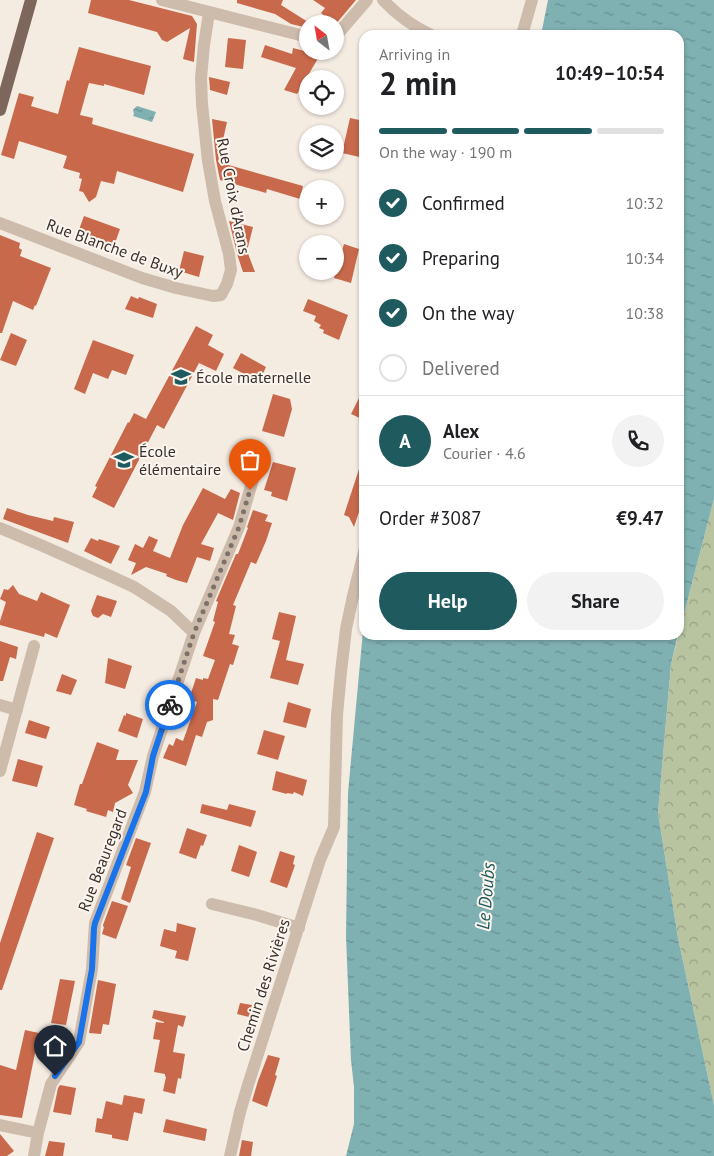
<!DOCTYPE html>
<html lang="en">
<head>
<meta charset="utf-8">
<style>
  :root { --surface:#fff; --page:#f2f2f2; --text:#202124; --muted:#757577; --line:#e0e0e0; --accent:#1f5a5e }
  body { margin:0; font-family:"PT Sans",sans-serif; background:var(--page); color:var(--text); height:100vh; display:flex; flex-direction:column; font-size:19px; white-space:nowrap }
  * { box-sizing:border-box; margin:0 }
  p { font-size:16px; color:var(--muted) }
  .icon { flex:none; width:28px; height:28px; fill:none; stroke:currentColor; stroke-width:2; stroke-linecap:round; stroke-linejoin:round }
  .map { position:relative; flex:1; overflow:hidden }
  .panel { position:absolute; left:359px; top:30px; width:325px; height:610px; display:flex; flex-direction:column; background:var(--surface); border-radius:15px; box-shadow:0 1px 4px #0004 }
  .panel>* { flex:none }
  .needle { width:32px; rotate:329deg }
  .fabs { position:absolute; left:299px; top:15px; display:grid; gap:10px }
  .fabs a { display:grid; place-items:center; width:45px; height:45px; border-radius:50%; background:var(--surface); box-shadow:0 1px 4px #0004; font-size:25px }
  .pin { position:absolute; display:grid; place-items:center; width:42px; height:42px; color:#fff; margin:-51px -21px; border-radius:50% 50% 50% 0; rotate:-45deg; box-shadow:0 0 5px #0007 }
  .pin .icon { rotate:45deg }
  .courier { position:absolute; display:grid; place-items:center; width:50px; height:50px; margin:-25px; border:4px solid #1a73e8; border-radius:50%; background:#fff; color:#222; box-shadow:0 1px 6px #0007 }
  .head em { font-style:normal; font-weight:700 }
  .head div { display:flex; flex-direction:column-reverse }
  .head { display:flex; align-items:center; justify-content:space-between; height:85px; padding:0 20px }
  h1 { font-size:32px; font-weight:700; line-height:38px }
  .bar { display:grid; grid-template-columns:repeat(4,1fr); gap:8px 5px; align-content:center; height:60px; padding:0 20px }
  .bar i { height:6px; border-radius:4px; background:var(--line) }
  .bar .on { background:var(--accent) }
  .bar p { grid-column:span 4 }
  .line { display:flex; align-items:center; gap:12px; padding:0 20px; border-top:1px solid var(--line) }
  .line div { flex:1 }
  .round { display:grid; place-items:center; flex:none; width:52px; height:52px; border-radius:26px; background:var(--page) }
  ol { padding:0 20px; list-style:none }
  li { display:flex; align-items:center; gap:15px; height:55px }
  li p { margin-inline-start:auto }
  li .icon { padding:5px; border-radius:50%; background:var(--accent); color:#fff; stroke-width:4 }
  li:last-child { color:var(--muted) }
  li i { width:28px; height:28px; border:2px solid var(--line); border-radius:50% }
  .button { display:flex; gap:10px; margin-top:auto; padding:10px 20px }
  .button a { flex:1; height:58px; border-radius:30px; background:var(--accent); color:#fff; font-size:20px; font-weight:700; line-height:58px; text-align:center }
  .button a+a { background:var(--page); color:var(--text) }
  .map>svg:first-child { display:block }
  .park { fill:url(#park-crowns) }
  .water { fill:url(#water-ripples) }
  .building { fill:#c8694b }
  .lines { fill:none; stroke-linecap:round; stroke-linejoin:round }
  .minor { stroke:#cdbbac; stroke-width:12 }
  .major { stroke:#7d675c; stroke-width:12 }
  .done { stroke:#7c716b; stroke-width:5; stroke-dasharray:0 9 }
  .route { stroke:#1a73e8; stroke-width:6 }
  .labels { text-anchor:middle; stroke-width:4; stroke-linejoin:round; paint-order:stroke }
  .street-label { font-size:16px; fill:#3b302b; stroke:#fbf5ee }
  .poi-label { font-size:16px; fill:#3b302b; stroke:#fbf5ee; text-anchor:start }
  .water-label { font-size:18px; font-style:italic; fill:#1f5a5e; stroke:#fbf5ee }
</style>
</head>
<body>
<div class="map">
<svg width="714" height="1156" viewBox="0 0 714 1156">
  <defs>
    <pattern id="park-crowns" width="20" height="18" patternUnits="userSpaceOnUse" patternTransform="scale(1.25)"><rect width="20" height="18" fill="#b8c4a0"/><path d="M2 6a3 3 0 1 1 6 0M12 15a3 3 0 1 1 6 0" fill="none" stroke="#97a083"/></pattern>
    <pattern id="water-ripples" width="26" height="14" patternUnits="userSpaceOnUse" patternTransform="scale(1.25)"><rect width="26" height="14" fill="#7fb0b2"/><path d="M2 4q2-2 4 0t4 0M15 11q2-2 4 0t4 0" fill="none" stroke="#699091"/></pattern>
  </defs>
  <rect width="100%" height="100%" fill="#f4ebe1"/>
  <path class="park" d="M 714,499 L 714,1105 L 678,938 L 658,813 L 671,664 Z"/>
  <path class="water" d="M 548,0 L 714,0 L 714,499 L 679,633 L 679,35 L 541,35 Z
    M 137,106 L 156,112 L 152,122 L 133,116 L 134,114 L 133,110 Z
    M 364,620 L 364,635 L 678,635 L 671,664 L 658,813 L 678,938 L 714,1105 L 714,1156 L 346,1156 L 354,1124 L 354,1087 L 351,1060 L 346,936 L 348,793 Z"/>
  <path class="building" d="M 91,0 L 129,0 L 192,16 L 197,24 L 194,62 L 183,59 L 190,28 L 167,42 L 162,40 L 157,32 L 88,13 Z
    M 237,0 L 283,0 L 281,5 L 308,22 L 308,28 L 291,24 L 275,14 L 237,3 Z
    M 313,0 L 356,0 L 335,25 L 321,13 L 325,8 Z
    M 228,38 L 246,40 L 243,69 L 225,67 Z
    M 265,45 L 292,54 L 293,48 L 320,55 L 297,94 L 284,90 L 296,68 L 261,57 Z
    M 79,47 L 151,66 L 144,95 L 104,84 L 104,86 L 89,83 L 80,115 L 93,118 L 92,124 L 194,154 L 183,192 L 117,171 L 114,184 L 101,181 L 96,197 L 89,202 L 83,192 L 79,191 L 82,179 L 79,178 L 80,173 L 63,168 L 67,156 L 19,141 L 14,159 L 1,155 L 19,93 L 34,97 L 31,106 L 58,114 L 67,80 L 69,81 Z
    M 209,77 L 230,82 L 227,95 L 210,90 Z
    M 350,118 L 364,121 L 364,158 L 342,153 Z
    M 212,119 L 227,122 L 218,162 L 303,186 L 300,199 L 267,189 L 266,193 L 220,180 L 216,160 Z
    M 84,216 L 120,229 L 114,246 L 105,243 L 104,245 L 77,235 Z
    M 229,221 L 253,227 L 247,251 L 255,272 L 243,272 L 238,257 Z
    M 0,235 L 20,243 L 19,248 L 22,250 L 20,256 L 51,268 L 36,306 L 35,305 L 33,310 L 13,301 L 2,333 L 0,333 Z
    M 344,244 L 359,249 L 351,283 L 334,278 L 338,261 L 339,261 Z
    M 184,251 L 204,256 L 199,277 L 179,271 Z
    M 131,296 L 138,299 L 139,297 L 157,304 L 153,318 L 125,309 Z
    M 308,299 L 348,315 L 339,340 L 323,333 L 324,330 L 319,328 L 321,325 L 314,321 L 316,316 L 303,311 Z
    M 196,326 L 213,335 L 208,345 L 224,354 L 216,371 L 199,363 L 164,429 L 157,425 L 114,508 L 92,497 L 97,487 L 95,486 L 128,422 L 129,423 L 134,413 L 146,419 Z
    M 11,333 L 27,340 L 16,366 L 0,360 Z
    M 93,340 L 134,355 L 126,375 L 112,370 L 108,379 L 93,373 L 85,394 L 74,389 Z
    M 241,353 L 266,367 L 259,382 L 233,368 Z
    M 364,388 L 364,420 L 351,414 Z
    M 273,394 L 290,399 L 292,409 L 284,437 L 262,431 Z
    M 362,460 L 364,461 L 364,497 L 354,527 L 349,517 L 344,515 Z
    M 273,462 L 296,468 L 287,501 L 271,496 L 272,492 L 264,490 Z
    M 203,488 L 225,499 L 231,489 L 240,493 L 233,520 L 218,513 L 201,544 L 214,548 L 210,561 L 197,557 L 187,583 L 176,580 L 166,576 L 167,574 L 146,567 L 131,575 L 136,563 L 128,560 L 135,544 L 143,548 L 149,536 L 158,540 L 153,551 L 170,558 L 183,525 Z
    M 7,508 L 28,515 L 53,521 L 54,517 L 74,522 L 68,543 L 3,519 Z
    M 253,510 L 268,515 L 265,521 L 272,523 L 266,541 L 256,564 L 251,562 L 233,605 L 236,606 L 229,634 L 235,635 L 232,644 L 239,646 L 233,665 L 230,664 L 218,700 L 213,699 L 213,720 L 207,722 L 202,737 L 196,735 L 186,766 L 163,758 L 169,744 L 173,746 L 176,738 L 183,741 L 197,702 L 189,699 L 196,678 L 203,680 L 203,678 L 208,679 L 215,660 L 203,656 L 215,622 L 213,621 L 218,602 L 216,601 L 236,554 L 238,554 L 248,528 L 247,527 Z
    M 91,538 L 98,541 L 99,539 L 120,546 L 111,564 L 84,551 Z
    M 13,585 L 19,594 L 37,601 L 41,592 L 70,605 L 57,638 L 45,633 L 44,637 L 0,625 L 0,621 L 6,602 L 0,599 L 4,589 L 8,590 Z
    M 97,595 L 117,601 L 111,617 L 103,614 L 98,618 L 93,616 L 91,611 Z
    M 279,612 L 296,616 L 286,660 L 304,664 L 298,685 L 270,678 L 280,641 L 272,639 Z
    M 0,641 L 18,647 L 16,659 L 10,657 L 3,681 L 0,681 Z
    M 108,658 L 132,666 L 125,689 L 105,683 Z
    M 62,674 L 77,680 L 71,695 L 56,691 Z
    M 288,702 L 311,709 L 306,728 L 283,722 Z
    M 126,713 L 143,719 L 137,738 L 118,731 L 124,715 L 126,716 Z
    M 29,720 L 50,727 L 46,739 L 25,733 Z
    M 264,730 L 285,736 L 278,760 L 257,754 Z
    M 97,742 L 119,750 L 116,760 L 138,760 L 128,785 L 133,793 L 115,803 L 113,812 L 108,810 L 106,817 L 86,811 L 87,809 L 74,805 L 80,784 L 82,784 Z
    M 18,759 L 43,766 L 37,787 L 12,781 Z
    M 276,771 L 307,780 L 303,796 L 294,792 L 293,794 L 287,793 L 287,794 L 272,790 Z
    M 202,804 L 227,810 L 229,804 L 256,811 L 251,827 L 200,813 Z
    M 187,828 L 207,835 L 203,846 L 201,845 L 196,859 L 179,853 Z
    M 37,832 L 54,838 L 2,990 L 0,990 L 0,943 Z
    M 136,838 L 151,843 L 130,903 L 121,899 L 131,867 L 126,865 Z
    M 239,845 L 257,852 L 249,877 L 231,871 Z
    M 280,851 L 295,856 L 293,864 L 295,865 L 287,888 L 270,882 Z
    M 112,901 L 128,906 L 116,939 L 102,934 L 104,927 L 103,926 L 103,925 Z
    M 177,923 L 196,928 L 188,961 L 175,958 L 177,951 L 160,946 L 164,929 L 176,932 Z
    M 60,979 L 75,981 L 66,1025 L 51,1023 Z
    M 98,980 L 116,984 L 109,1025 L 103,1024 L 101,1034 L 89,1033 Z
    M 240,1003 L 252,1005 L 249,1017 L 237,1014 Z
    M 154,1010 L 186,1016 L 183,1027 L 178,1025 L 173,1052 L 185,1054 L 181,1079 L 178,1078 L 175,1094 L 163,1091 L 166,1077 L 165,1076 L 165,1074 L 154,1072 L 160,1040 L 153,1039 L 156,1022 L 164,1023 L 164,1022 L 152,1018 Z
    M 25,1030 L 39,1033 L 22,1118 L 0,1115 L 0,1065 L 16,1070 Z
    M 268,1055 L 280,1058 L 275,1075 L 277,1076 L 267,1107 L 252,1101 L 258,1081 Z
    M 60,1085 L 76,1088 L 71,1115 L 53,1112 L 58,1088 Z
    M 124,1095 L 145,1099 L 142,1114 L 134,1112 L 128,1141 L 112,1138 L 112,1135 L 95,1132 L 97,1118 L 102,1119 L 106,1101 L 122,1105 Z
    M 166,1119 L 207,1129 L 205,1141 L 163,1132 Z
    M 0,1134 L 14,1151 L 7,1156 L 0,1156 Z
    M 242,1140 L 253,1142 L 251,1156 L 239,1156 Z
    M 49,1141 L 65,1143 L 63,1156 L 45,1156 Z"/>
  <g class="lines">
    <path class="minor" d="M 162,0 L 308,37
      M 383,0 C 397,15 412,26 431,35
      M 522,35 L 532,0
      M 335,37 L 367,0
      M 0,223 L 142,278 L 176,288 L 213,296 L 221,295 L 227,284 L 231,270 L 229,254 L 215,201 L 208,161 L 202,104 L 201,78 L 204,45 L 209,13
      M 0,528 L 43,546 L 108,575 L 134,587 L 171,611 L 194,633 L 153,756 L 145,792 L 95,923 L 92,969 L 79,1042 L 51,1084 L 38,1133 L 34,1156
      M 194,633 L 239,527 L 261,452
      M 0,705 L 17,710
      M 0,771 L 34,646
      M 212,904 L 257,915 L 299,928
      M 0,1125 L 38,1133
      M 230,1156 L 240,1112 L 248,1085 L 320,860 L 334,827 L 337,715 L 341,672 L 346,629 L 353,596 L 364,552"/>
    <path class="major" d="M 0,110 L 31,0"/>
  </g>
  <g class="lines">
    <path class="done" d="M 170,705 L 194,633 L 239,527 L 250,490"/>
    <path class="route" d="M 55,1076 L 79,1042 L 92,969 L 94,928 L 95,923 L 146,792 L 153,756 L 170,705"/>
  </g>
  <defs>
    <symbol id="school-bare" viewBox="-9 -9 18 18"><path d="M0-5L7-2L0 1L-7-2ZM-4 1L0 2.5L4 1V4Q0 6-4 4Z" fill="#1f5a5e" stroke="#fbf5ee" stroke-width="2.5" paint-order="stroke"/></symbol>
  </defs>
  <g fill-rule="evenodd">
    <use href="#school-bare" x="167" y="363" width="28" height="28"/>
    <use href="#school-bare" x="110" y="446" width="28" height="28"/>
  </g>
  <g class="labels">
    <g class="street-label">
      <text transform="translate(234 196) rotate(79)" y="6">Rue Croix d'Arans</text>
      <text transform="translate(115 248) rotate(20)" y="6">Rue Blanche de Buxy</text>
      <text transform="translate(102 860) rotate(-69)" y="6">Rue Beauregard</text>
      <text transform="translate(263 985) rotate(-72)" y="6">Chemin des Rivières</text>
    </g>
    <g class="poi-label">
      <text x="196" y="383">École maternelle</text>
      <text x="139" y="457">École<tspan x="139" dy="18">élémentaire</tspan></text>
    </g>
    <g class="water-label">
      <text transform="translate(486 896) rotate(-85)" y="6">Le Doubs</text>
    </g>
  </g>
</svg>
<div class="fabs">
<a><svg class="needle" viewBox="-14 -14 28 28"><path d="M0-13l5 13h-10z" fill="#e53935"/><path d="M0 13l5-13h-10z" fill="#757577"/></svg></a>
<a><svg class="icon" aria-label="locate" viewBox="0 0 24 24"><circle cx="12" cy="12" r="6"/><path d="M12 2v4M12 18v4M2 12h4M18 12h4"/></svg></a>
<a><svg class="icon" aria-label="layers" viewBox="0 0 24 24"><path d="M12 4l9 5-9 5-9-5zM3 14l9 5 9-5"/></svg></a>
<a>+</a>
<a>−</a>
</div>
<div class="pin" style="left:250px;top:490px;background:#ea580c"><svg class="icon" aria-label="bag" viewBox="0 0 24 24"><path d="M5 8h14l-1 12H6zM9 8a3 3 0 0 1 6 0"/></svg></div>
<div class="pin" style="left:55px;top:1076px;background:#1f2937"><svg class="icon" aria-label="home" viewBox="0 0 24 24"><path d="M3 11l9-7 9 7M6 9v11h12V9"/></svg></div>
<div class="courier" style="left:170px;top:705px"><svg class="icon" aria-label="bike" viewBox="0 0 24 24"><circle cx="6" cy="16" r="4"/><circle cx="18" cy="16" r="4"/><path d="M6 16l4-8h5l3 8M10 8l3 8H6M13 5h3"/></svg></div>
<section class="panel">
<div class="head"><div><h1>2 min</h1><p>Arriving in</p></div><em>10:49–10:54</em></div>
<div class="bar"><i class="on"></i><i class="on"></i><i class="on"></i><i></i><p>On the way · 190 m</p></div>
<ol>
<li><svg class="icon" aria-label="check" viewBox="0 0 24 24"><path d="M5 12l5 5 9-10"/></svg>Confirmed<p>10:32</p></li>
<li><svg class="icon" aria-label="check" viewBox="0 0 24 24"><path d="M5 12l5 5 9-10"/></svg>Preparing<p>10:34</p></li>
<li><svg class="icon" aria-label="check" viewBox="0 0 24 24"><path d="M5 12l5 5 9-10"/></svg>On the way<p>10:38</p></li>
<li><i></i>Delivered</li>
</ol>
<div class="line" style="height:90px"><b class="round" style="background:var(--accent);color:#fff">A</b><div><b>Alex</b><p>Courier · 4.6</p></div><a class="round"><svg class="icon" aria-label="phone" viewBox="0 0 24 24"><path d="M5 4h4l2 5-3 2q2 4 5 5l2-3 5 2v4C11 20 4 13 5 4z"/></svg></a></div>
<div class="line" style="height:65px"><div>Order #3087</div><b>€9.47</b></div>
<div class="button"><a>Help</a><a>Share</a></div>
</section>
</div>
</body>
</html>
